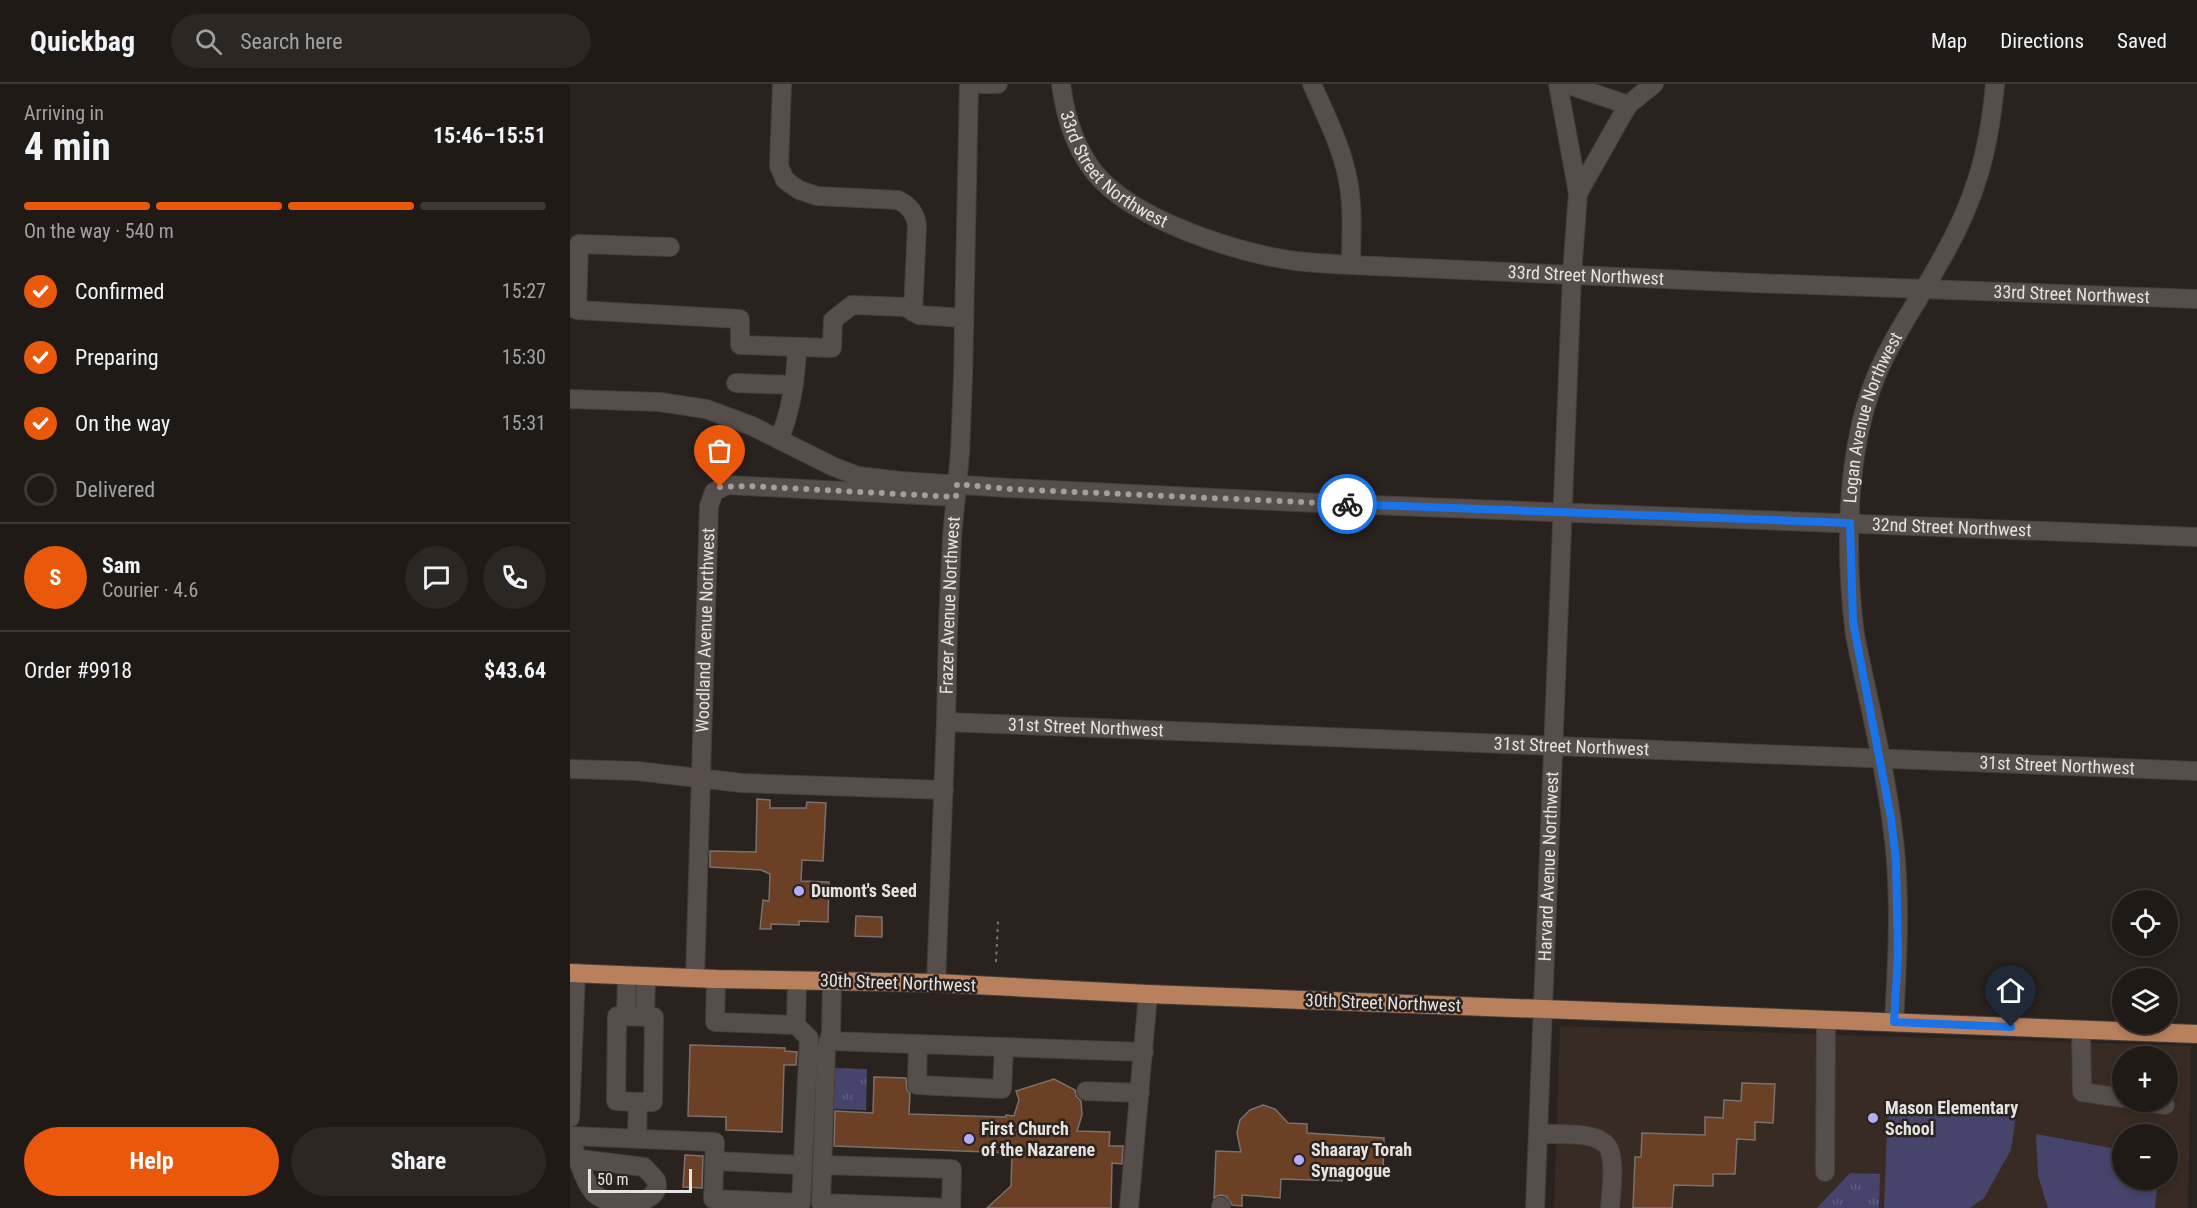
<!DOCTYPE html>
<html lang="en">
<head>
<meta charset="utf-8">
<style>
  :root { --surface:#1f1a16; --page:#2c2723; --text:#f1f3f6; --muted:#a1a1a1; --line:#3c3835; --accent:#ea580c }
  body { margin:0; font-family:"Roboto Condensed",sans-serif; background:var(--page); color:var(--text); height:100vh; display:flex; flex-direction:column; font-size:22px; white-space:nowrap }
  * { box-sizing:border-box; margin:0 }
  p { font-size:20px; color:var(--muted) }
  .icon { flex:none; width:33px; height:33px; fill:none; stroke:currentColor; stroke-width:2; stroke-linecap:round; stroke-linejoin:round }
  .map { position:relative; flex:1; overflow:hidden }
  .drawer { display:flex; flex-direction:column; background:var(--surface); width:570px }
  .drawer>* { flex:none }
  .buttons { position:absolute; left:1542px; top:806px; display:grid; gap:12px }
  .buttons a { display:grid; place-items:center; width:66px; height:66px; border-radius:50%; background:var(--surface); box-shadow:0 3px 9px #0003,0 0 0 2px var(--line); font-size:30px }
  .scale { position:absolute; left:18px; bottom:15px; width:104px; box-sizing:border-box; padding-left:6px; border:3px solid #e6e2df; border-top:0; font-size:16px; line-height:21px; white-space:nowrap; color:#e6e2df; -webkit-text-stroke:4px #29221e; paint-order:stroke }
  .pin { position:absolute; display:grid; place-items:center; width:51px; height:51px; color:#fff; margin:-62px -26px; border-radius:50% 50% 50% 0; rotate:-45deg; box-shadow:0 0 6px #0007 }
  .pin .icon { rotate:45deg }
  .courier { position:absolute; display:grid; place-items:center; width:60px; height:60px; margin:-30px; border:4px solid #1a73e8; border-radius:50%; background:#fff; color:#222; box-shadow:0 2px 8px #0007 }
  .head em { font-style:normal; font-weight:700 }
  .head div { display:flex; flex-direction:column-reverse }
  .head { display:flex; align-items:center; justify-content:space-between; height:102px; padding:0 24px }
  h1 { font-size:39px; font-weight:700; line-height:45px }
  .bar { display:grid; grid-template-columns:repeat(4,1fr); gap:9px 6px; align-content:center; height:72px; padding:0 24px }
  .bar i { height:8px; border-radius:4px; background:var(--line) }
  .bar .active { background:var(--accent) }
  .bar p { grid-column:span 4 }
  .line { display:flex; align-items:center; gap:15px; padding:0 24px; border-top:2px solid var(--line) }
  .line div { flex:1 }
  .round { display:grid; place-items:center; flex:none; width:63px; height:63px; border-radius:32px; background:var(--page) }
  ol { padding:0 24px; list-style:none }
  li { display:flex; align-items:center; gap:18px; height:66px }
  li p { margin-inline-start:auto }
  li .icon { padding:6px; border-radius:50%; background:var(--accent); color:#fff; stroke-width:4 }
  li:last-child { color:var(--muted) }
  li i { width:33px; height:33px; border:3px solid var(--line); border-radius:50% }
  .primary-button { display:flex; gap:12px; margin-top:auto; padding:12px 24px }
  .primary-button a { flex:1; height:69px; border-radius:36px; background:var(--accent); color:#fff; font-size:24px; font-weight:700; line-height:69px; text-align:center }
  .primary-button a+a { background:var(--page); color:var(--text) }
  header { display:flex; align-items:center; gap:36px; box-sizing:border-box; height:84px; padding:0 30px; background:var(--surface); border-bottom:2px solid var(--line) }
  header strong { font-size:28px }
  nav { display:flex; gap:33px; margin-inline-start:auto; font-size:21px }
  .search { width:420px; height:54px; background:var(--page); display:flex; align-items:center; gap:15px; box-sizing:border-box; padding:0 21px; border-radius:33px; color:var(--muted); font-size:22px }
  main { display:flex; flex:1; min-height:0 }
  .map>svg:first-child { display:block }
  .built { fill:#372b23; fill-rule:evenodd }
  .park { fill:url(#park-tufts) }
  .pitch { fill:#47446c }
  .building { fill:#6b4024; stroke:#79716c; stroke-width:1.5 }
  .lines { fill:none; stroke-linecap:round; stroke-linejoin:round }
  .minor-casing { stroke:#453f3c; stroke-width:20 }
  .major-casing { stroke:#453f3c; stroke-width:20 }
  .path { stroke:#7d7773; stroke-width:2; stroke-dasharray:3 4.5; stroke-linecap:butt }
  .minor { stroke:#564e4a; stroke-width:18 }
  .major { stroke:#b8805d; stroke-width:18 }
  .done { stroke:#a49f9b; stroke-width:6; stroke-dasharray:0 10.8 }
  .route { stroke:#1a73e8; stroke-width:8 }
  .poi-dot { fill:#b2adf9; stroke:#29221e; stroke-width:2 }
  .labels { text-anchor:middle; stroke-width:5; stroke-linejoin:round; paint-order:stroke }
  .street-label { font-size:18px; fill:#e6e2df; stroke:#29221e }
  .poi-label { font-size:18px; font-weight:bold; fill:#e6e2df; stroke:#29221e; text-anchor:start }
</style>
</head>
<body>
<header>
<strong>Quickbag</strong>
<div class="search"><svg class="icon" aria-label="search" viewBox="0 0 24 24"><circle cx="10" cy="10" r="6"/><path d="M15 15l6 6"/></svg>Search here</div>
<nav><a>Map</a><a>Directions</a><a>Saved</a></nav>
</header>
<main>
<section class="drawer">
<div class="head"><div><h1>4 min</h1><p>Arriving in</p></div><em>15:46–15:51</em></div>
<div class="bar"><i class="active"></i><i class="active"></i><i class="active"></i><i></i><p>On the way · 540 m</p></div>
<ol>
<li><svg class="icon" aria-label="check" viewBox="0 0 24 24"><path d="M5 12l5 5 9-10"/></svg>Confirmed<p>15:27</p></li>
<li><svg class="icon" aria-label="check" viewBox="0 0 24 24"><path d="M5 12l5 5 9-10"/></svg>Preparing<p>15:30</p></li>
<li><svg class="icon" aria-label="check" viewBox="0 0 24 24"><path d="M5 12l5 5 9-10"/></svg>On the way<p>15:31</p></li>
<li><i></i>Delivered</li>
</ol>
<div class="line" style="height:108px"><b class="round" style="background:var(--accent);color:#fff">S</b><div><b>Sam</b><p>Courier · 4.6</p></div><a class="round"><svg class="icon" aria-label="chat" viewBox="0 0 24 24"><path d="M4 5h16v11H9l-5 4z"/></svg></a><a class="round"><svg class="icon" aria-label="phone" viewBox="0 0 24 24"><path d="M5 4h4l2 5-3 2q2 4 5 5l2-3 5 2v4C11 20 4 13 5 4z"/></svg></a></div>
<div class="line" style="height:78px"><div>Order #9918</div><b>$43.64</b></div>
<div class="primary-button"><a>Help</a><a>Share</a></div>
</section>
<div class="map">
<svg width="1627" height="1124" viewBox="0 0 1627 1124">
  <defs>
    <pattern id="park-tufts" width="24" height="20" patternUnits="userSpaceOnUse" patternTransform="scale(1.5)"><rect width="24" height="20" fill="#47446c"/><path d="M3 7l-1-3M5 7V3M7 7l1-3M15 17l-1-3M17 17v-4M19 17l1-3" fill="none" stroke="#625f81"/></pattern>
  </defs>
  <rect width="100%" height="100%" fill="#29221e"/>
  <path class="built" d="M 990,942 L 1621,962 L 1618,1124 L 984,1124 ZM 1552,972 L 1598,972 L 1598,1017 L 1552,1017 ZM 1552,1050 L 1598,1050 L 1598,1095 L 1552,1095 Z"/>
  <path class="park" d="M 262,984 L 297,985 L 296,1026 L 260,1025 Z
    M 1280,1089 L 1310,1090 L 1309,1124 L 1247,1124 Z"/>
  <path class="pitch" d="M 1318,1020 L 1447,1025 L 1441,1066 L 1414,1114 L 1400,1124 L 1314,1124 Z
    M 1466,1050 L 1552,1066 L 1552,1095 L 1588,1095 L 1585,1124 L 1478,1124 L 1468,1092 Z"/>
  <path class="building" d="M 187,715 L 200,716 L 200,724 L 236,724 L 237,718 L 256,719 L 253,777 L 232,776 L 231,797 L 259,798 L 258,838 L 229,837 L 229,841 L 201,840 L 201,845 L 190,845 L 193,816 L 199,817 L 200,790 L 191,786 L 140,783 L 140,767 L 186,768 Z
    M 286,832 L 312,833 L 312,853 L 285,852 Z
    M 120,961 L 215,964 L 215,967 L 227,968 L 226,981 L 214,981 L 212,1048 L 156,1046 L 156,1033 L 118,1032 Z
    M 304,993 L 336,994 L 337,1006 L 340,1009 L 339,1030 L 436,1033 L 436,1031 L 444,1032 L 449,1016 L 446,1007 L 484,995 L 505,1006 L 506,1012 L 511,1017 L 512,1031 L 507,1047 L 540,1048 L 539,1062 L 553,1062 L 552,1080 L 542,1079 L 541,1124 L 417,1124 L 441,1102 L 442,1069 L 264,1062 L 265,1027 L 303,1029 Z
    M 1172,999 L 1205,1000 L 1203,1039 L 1185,1038 L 1185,1056 L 1167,1055 L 1165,1090 L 1143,1090 L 1143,1102 L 1104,1101 L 1102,1124 L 1063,1124 L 1065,1073 L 1071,1073 L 1072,1049 L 1135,1051 L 1135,1033 L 1153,1034 L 1154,1016 L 1171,1017 Z
    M 693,1021 L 705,1025 L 718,1039 L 737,1040 L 737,1049 L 814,1054 L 813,1087 L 772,1085 L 772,1097 L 711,1095 L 710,1114 L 672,1111 L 672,1122 L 662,1121 L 656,1112 L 650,1111 L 644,1114 L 646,1067 L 671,1068 L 667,1049 L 670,1036 L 680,1026 Z
    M 115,1071 L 133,1072 L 132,1104 L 113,1103 Z"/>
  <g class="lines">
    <defs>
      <g id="minor">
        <path d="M 212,0 L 209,82 L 215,96 L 229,106 L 247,112 L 328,116 C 339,121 346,130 347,142 L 343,228"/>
        <path d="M 410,0 L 428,0"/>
        <path id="s1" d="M 491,0 C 495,31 505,64 525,89 C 562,135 668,170 726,177 C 744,179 763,180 781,181 L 1184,199 L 1627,215"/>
        <path d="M 742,0 C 754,28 769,57 776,87 C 784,118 781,150 781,181"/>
        <path d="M 996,0 L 1058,21"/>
        <path d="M 1008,109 L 1058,21 L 1084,0"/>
        <path d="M 100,163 L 9,160 L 7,226 L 170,235 L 170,261 L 262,264 L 263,236 L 282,221 L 335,223 L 349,231 L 394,234"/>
        <path d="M 166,299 L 224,301"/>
        <path id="s2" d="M 0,315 L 90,318 L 136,325 L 182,342 L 264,383 L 288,392 L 330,397 L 439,404 L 725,418 L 1627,453"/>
        <path d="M 209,356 C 221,327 226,295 227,263"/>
        <path id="s3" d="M 376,638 L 1627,687"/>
        <path d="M 0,685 L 67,687 L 172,699 L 374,706"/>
        <path id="s4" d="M 125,894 L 139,422 L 144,408 L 157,401 L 386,413"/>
        <path d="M 262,897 L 261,949 L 256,966 L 251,1119 L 381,1124"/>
        <path id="s5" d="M 366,899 L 376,638 L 378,543 L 382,453 L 390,369 L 393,293 L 399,0"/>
        <path d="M 56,932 L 57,892"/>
        <path d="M 75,933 L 76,892"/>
        <path id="s6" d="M 1324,938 C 1327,884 1330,831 1326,777 C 1320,701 1300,626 1285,551 C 1275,472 1275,370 1305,295 C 1322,253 1349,216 1371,176 C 1405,117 1419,68 1425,0"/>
        <path d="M 226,941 L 227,896"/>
        <path d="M 1511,946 L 1512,1008 L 1552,1014"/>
        <path d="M 259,957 L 574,968"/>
        <path d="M 348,960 L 347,1001 L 432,1005 L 434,963"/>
        <path d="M 516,1007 L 570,1009"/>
        <path d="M 1570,1017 L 1595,1021"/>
        <path d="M 0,1034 L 6,889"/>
        <path d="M 968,1050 C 987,1051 1034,1045 1040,1068 C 1045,1085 1041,1107 1040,1124"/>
        <path d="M 0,1052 L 145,1058 L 143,1115 L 231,1119 L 239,954 L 226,941 L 145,938 L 146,895"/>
        <path d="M 0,1054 C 6,1069 14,1099 25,1110 C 38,1123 94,1124 86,1096 L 74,1083 L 9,1075"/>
        <path d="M 67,1055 L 68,1018 L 83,1018 L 84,933 L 47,932 L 46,1017 L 68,1018"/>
        <path d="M 144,1077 L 233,1081"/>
        <path d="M 252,1081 L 382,1085 L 381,1123"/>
        <path d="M 1255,1088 L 1256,936"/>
        <path d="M 559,1124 L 578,910"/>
        <path d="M 651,1124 L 651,1122"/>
        <path id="s7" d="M 965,1124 L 1002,190 L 1008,109 L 988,0"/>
      </g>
      <path id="major" d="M 0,889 L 146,895 L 366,899 L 578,910 L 1627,950"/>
    </defs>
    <use href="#minor" class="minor-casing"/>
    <use href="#major" class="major-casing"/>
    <path class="path" d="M 426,878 L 428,837"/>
    <use href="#minor" class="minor"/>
    <use href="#major" class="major"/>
  </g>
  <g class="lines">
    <path class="done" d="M 150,403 L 177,402 L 386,413 L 387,400 L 439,405 L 777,420"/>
    <path class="route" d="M 777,420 L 1280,439 L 1283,538 L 1321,734 L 1326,777 L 1328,870 L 1324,938 L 1441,943"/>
  </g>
  <g class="poi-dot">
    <circle cx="229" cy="807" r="6"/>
    <circle cx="1303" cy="1034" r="6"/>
    <circle cx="399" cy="1055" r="6"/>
    <circle cx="729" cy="1076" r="6"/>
  </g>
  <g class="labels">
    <g class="street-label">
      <text dy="6" stroke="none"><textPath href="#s1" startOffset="106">33rd Street Northwest</textPath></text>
      <text dy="6" stroke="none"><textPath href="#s1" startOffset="610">33rd Street Northwest</textPath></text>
      <text dy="6" stroke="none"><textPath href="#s1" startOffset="1096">33rd Street Northwest</textPath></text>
      <text dy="6" stroke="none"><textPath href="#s6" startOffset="612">Logan Avenue Northwest</textPath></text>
      <text dy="6" stroke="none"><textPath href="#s2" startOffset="1398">32nd Street Northwest</textPath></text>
      <text dy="6" stroke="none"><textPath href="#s5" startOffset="378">Frazer Avenue Northwest</textPath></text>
      <text dy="6" stroke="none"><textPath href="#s4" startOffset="348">Woodland Avenue Northwest</textPath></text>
      <text dy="6" stroke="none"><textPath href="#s3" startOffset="140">31st Street Northwest</textPath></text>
      <text dy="6" stroke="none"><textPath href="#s3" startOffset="626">31st Street Northwest</textPath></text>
      <text dy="6" stroke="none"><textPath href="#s3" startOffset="1112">31st Street Northwest</textPath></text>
      <text dy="6" stroke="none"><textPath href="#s7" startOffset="342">Harvard Avenue Northwest</textPath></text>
      <text transform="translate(328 899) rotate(2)" y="6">30th Street Northwest</text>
      <text transform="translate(813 919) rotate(2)" y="6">30th Street Northwest</text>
    </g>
    <g class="poi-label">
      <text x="241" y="813">Dumont's Seed</text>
      <text x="1315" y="1030">Mason Elementary<tspan x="1315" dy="21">School</tspan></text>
      <text x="411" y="1051">First Church<tspan x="411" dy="21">of the Nazarene</tspan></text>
      <text x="741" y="1072">Shaaray Torah<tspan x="741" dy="21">Synagogue</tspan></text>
    </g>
  </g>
</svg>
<div class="buttons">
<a><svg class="icon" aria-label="locate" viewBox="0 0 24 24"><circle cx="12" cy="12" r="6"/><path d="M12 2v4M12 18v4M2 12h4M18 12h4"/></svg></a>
<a><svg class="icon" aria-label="layers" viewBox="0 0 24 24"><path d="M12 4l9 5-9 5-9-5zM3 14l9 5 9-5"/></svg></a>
<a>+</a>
<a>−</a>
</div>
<div class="scale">50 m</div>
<div class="pin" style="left:150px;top:403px;background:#ea580c"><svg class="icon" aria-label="bag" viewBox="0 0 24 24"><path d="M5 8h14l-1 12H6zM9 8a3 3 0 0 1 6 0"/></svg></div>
<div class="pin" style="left:1441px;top:943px;background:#1f2937"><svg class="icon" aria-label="home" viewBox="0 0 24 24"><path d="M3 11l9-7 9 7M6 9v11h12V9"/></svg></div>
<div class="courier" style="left:777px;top:420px"><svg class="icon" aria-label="bike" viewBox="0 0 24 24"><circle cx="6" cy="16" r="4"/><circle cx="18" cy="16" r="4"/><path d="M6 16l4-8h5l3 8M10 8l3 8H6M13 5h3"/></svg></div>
</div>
</main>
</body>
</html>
